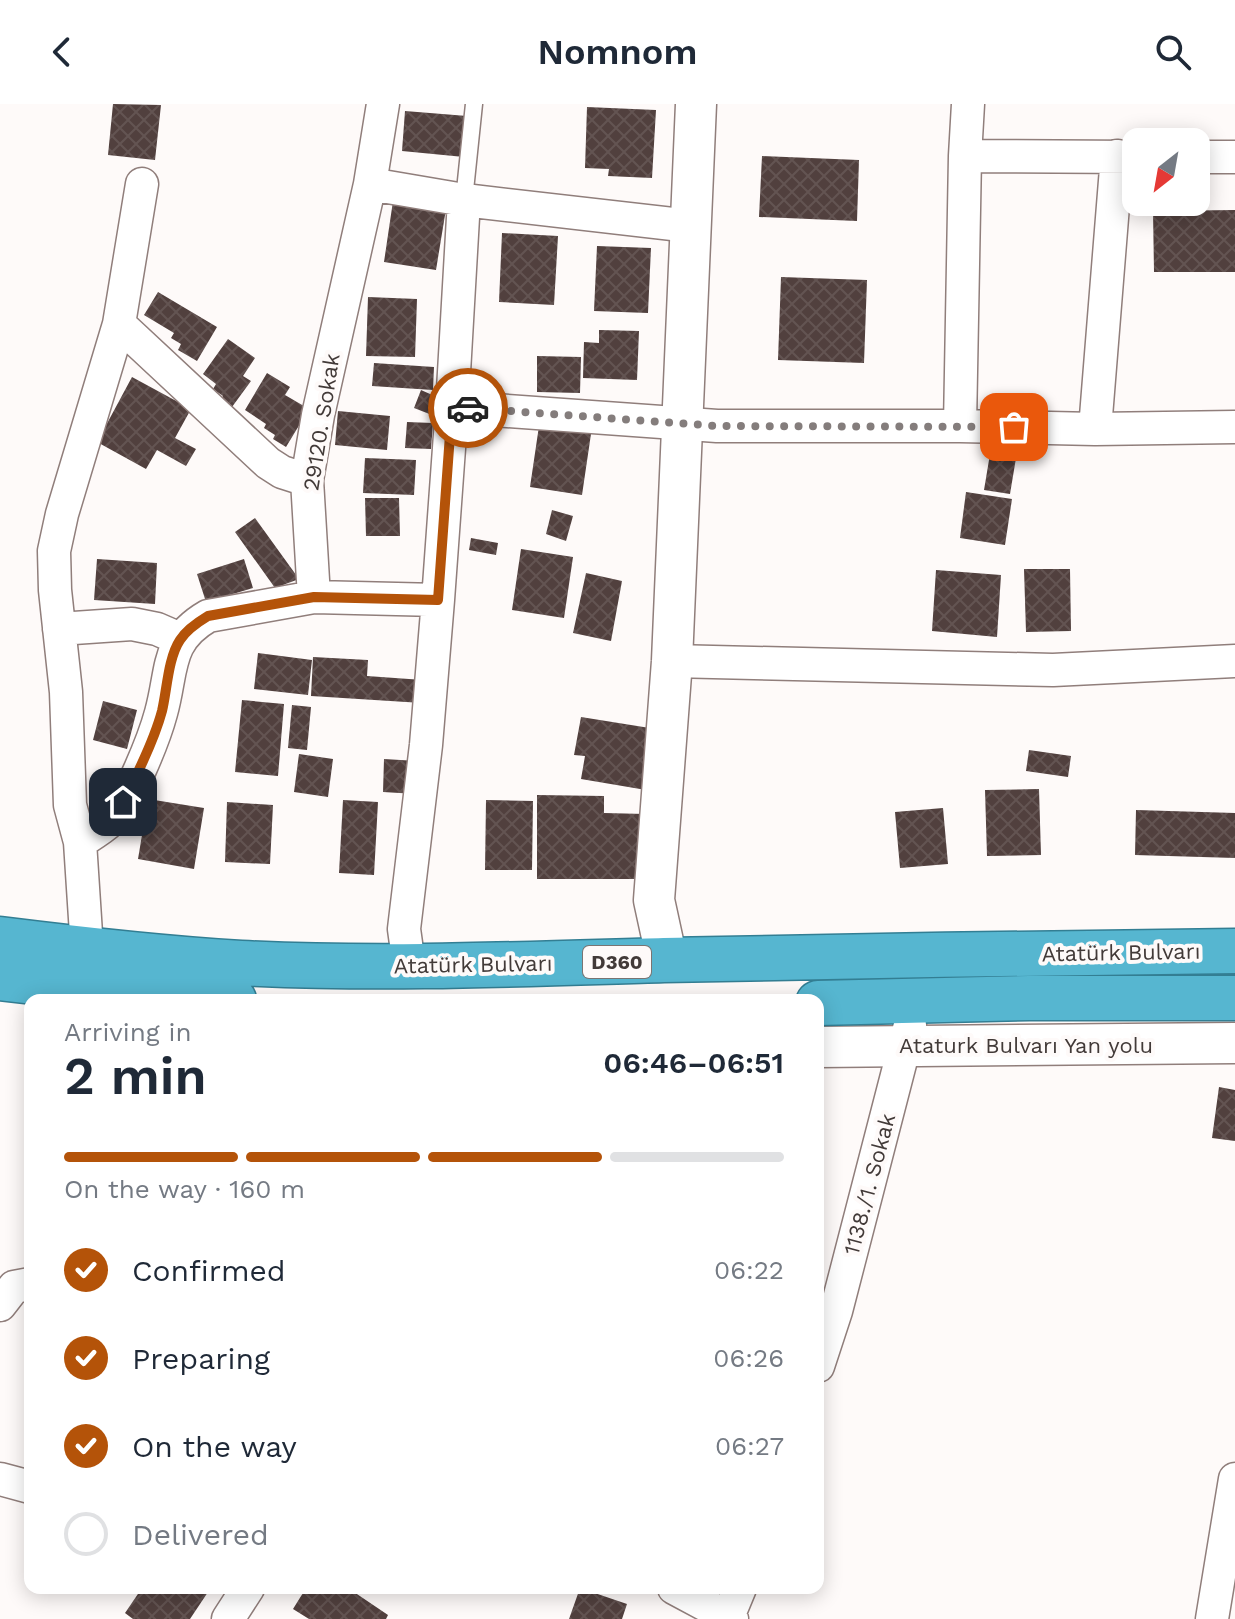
<!DOCTYPE html>
<html lang="en">
<head>
<meta charset="utf-8">
<style>
  :root { --surface:#fff; --page:#f6f6f7; --text:#1f2937; --muted:#747a83; --line:#e0e1e3; --accent:#b45309 }
  body { margin:0; font-family:"Work Sans",sans-serif; background:var(--page); color:var(--text); height:100vh; display:flex; flex-direction:column; font-size:30px; white-space:nowrap }
  * { box-sizing:border-box; margin:0 }
  p { font-size:26px; color:var(--muted) }
  .icon { flex:none; width:44px; height:44px; fill:none; stroke:currentColor; stroke-width:2; stroke-linecap:round; stroke-linejoin:round }
  .map { position:relative; flex:1; overflow:hidden }
  .sheet { position:absolute; left:24px; top:890px; width:800px; height:600px; display:flex; flex-direction:column; background:var(--surface); border-radius:16px; box-shadow:0 4px 20px #0003 }
  .sheet>* { flex:none }
  .needle { width:52px; rotate:211deg }
  .fabs { position:absolute; left:1122px; top:24px; display:grid; gap:16px }
  .fabs a { display:grid; place-items:center; width:88px; height:88px; border-radius:16px; background:var(--surface); box-shadow:0 4px 20px #0003; font-size:40px }
  .pin { position:absolute; display:grid; place-items:center; width:68px; height:68px; color:#fff; margin:-34px; border-radius:16px; box-shadow:0 4px 12px #0006 }
  .courier { position:absolute; display:grid; place-items:center; width:80px; height:80px; margin:-40px; border:6px solid #b45309; border-radius:50%; background:#fff; color:#222; box-shadow:0 2px 10px #0007 }
  .overview em { font-style:normal; font-weight:600 }
  .overview div { display:flex; flex-direction:column-reverse }
  .overview { display:flex; align-items:center; justify-content:space-between; height:136px; padding:0 40px }
  h1 { font-size:52px; font-weight:600; line-height:60px }
  .bar { display:grid; grid-template-columns:repeat(4,1fr); gap:12px 8px; align-content:center; height:96px; padding:0 40px }
  .bar i { height:10px; border-radius:6px; background:var(--line) }
  .bar .selected { background:var(--accent) }
  .bar p { grid-column:span 4 }
  ol { padding:0 40px; list-style:none }
  li { display:flex; align-items:center; gap:24px; height:88px }
  li p { margin-inline-start:auto }
  li .icon { padding:8px; border-radius:50%; background:var(--accent); color:#fff; stroke-width:4 }
  li:last-child { color:var(--muted) }
  li i { width:44px; height:44px; border:4px solid var(--line); border-radius:50% }
  header { display:flex; justify-content:space-between; align-items:center; height:104px; padding:0 40px; background:var(--surface); font-size:36px; font-weight:600 }
  .map>svg:first-child { display:block }
  .building { fill:url(#building-cross-hatch) }
  .lines { fill:none; stroke-linecap:round; stroke-linejoin:round }
  .service-casing { stroke:#907e7b; stroke-width:19 }
  .minor-casing { stroke:#907e7b; stroke-width:35 }
  .tertiary-casing { stroke:#907e7b; stroke-width:43 }
  .trunk-casing { stroke:#337e93; stroke-width:47 }
  .service { stroke:#fff; stroke-width:16 }
  .minor { stroke:#fff; stroke-width:32 }
  .tertiary { stroke:#fff; stroke-width:40 }
  .trunk { stroke:#56b6d0; stroke-width:44 }
  .done { stroke:#847d7c; stroke-width:8; stroke-dasharray:0 14.4 }
  .route { stroke:#b45309; stroke-width:10 }
  .labels { text-anchor:middle; stroke-width:8; stroke-linejoin:round; paint-order:stroke }
  .shield { fill:#fefaf9; stroke:#7a7472; stroke-width:2 }
  .shield-label { font-size:20px; font-weight:bold; fill:#423a38 }
  .street-label { font-size:22px; fill:#423a38; stroke:#fefaf9 }
</style>
</head>
<body>
<header><svg class="icon" aria-label="back" viewBox="0 0 24 24"><path d="M15 5l-7 7 7 7"/></svg>Nomnom<svg class="icon" aria-label="search" viewBox="0 0 24 24"><circle cx="10" cy="10" r="6"/><path d="M15 15l6 6"/></svg></header>
<div class="map">
<svg width="1235" height="1515" viewBox="0 0 1235 1515">
  <defs>
    <pattern id="building-cross-hatch" width="8" height="8" patternUnits="userSpaceOnUse" patternTransform="scale(2)"><rect width="8" height="8" fill="#51403e"/><path d="M0 0l8 8M0 8l8-8" fill="none" stroke="#635452"/></pattern>
  </defs>
  <rect width="100%" height="100%" fill="#fefaf9"/>
  <path class="building" d="M 113,0 L 161,1 L 155,56 L 108,51 Z
    M 587,3 L 656,6 L 652,74 L 608,72 L 609,65 L 585,64 Z
    M 405,7 L 467,12 L 464,53 L 402,47 Z
    M 762,52 L 859,56 L 857,117 L 759,113 Z
    M 393,97 L 446,105 L 436,166 L 384,158 Z
    M 1235,106 L 1235,168 L 1154,168 L 1153,107 Z
    M 502,129 L 558,132 L 554,201 L 499,198 Z
    M 597,142 L 651,144 L 648,209 L 594,207 Z
    M 781,173 L 867,176 L 864,259 L 778,256 Z
    M 158,188 L 217,223 L 197,257 L 178,246 L 181,240 L 171,234 L 174,229 L 144,211 Z
    M 368,193 L 417,195 L 415,253 L 366,252 Z
    M 599,226 L 639,227 L 637,276 L 583,274 L 584,238 L 599,239 Z
    M 228,235 L 255,254 L 243,272 L 251,277 L 232,303 L 221,295 L 223,292 L 213,285 L 216,280 L 203,270 Z
    M 537,252 L 581,253 L 580,289 L 537,288 Z
    M 374,259 L 434,263 L 433,286 L 372,282 Z
    M 267,269 L 290,283 L 285,291 L 309,305 L 286,343 L 273,335 L 275,331 L 264,324 L 266,320 L 245,306 Z
    M 132,273 L 191,305 L 175,334 L 196,345 L 186,362 L 157,346 L 146,365 L 97,338 Z
    M 421,286 L 439,294 L 432,311 L 414,304 Z
    M 338,307 L 390,312 L 387,346 L 335,341 Z
    M 407,318 L 433,319 L 431,345 L 405,344 Z
    M 539,322 L 591,330 L 582,391 L 530,383 Z
    M 991,344 L 1017,348 L 1010,390 L 984,386 Z
    M 365,354 L 416,356 L 414,391 L 363,389 Z
    M 966,388 L 1012,395 L 1005,441 L 960,434 Z
    M 365,394 L 399,394 L 400,432 L 366,432 Z
    M 552,406 L 573,412 L 566,437 L 546,430 Z
    M 255,414 L 299,475 L 275,484 L 235,428 Z
    M 471,434 L 498,439 L 496,451 L 469,446 Z
    M 521,445 L 573,453 L 564,514 L 512,506 Z
    M 97,455 L 157,459 L 155,500 L 94,496 Z
    M 244,455 L 253,484 L 206,498 L 197,470 Z
    M 1024,465 L 1070,465 L 1071,527 L 1026,528 Z
    M 936,466 L 1001,471 L 997,533 L 932,527 Z
    M 586,469 L 622,477 L 611,537 L 573,529 Z
    M 258,549 L 312,556 L 308,591 L 254,585 Z
    M 313,553 L 368,556 L 367,572 L 423,576 L 422,599 L 311,592 Z
    M 242,596 L 284,600 L 278,672 L 235,668 Z
    M 103,597 L 137,606 L 127,645 L 93,636 Z
    M 292,601 L 311,603 L 307,646 L 288,644 Z
    M 581,613 L 656,625 L 646,686 L 581,675 L 585,652 L 574,651 Z
    M 1029,646 L 1071,652 L 1068,673 L 1026,667 Z
    M 299,650 L 333,655 L 328,693 L 294,688 Z
    M 384,655 L 417,657 L 416,690 L 383,688 Z
    M 1039,685 L 1041,751 L 987,752 L 985,686 Z
    M 537,691 L 604,692 L 604,709 L 646,710 L 646,775 L 537,775 Z
    M 148,695 L 204,704 L 194,765 L 138,755 Z
    M 343,696 L 378,698 L 374,771 L 339,769 Z
    M 486,696 L 533,697 L 532,766 L 485,766 Z
    M 227,698 L 273,701 L 270,760 L 225,758 Z
    M 943,704 L 948,760 L 900,764 L 895,708 Z
    M 1136,706 L 1235,709 L 1235,754 L 1135,751 Z
    M 1219,983 L 1235,986 L 1235,1037 L 1212,1034 Z
    M 142,1484 L 208,1484 L 210,1485 L 190,1515 L 133,1515 L 125,1509 Z
    M 306,1484 L 348,1484 L 388,1511 L 386,1515 L 309,1515 L 293,1505 Z
    M 580,1484 L 627,1500 L 622,1515 L 569,1515 Z"/>
  <g class="lines">
    <defs>
      <path id="service" d="M 464,96 L 474,0"/>
      <path id="minor" d="M 965,52 L 1136,53
        M 1196,53 L 1235,53
        M 370,80 L 464,96 L 690,122
        M 119,220 L 268,359 L 282,368 L 307,376
        M 452,303 L 717,322 L 960,322 L 1095,325 L 1235,323
        M 960,322 L 965,52 L 968,0
        M 1095,325 L 1117,52
        M 314,493 L 307,376 L 318,311 L 370,80 L 383,0
        M 59,525 L 132,520 L 157,525 L 180,535
        M 672,557 L 1053,566 L 1235,557
        M 80,738 C 91,731 102,725 111,716 C 129,697 154,635 161,609 C 173,566 165,537 208,512 L 314,493 L 438,496
        M 87,845 L 80,738 L 70,701 L 66,588 L 55,486 L 54,447 L 62,410 L 119,220 L 142,80
        M 409,861 L 404,825 L 426,641 L 438,496 L 452,303 L 464,96
        M 0,1201 L 14,1183 L 30,1180
        M 818,1262 L 836,1207 L 910,921
        M 0,1375 L 30,1383
        M 674,1484 L 732,1515
        M 728,1513 L 740,1484
        M 228,1515 L 248,1484
        M 1212,1515 L 1235,1375"/>
      <path id="tertiary" d="M 667,856 L 654,796 L 672,557 L 696,0
        M 818,943 L 1235,939"/>
      <path id="trunk" d="M 0,835 C 80,845 161,854 241,859 C 382,866 523,860 664,856 C 854,852 1045,849 1235,847
        M 0,874 L 86,884 L 234,896
        M 818,899 L 1029,894 L 1235,894"/>
    </defs>
    <use href="#service" class="service-casing"/>
    <use href="#minor" class="minor-casing"/>
    <use href="#tertiary" class="tertiary-casing"/>
    <use href="#trunk" class="trunk-casing"/>
    <use href="#service" class="service"/>
    <use href="#minor" class="minor"/>
    <use href="#tertiary" class="tertiary"/>
    <use href="#trunk" class="trunk"/>
  </g>
  <g class="lines">
    <path class="done" d="M 468,304 L 717,322 L 1014,323"/>
    <path class="route" d="M 123,698 C 137,671 154,637 162,607 C 167,586 168,554 180,536 C 187,525 198,518 208,512 L 314,493 L 438,496 L 452,303 L 468,304"/>
  </g>
  <g class="labels">
    <rect class="shield" x="583" y="842" width="68" height="32" rx="6"/>
    <g class="shield-label">
      <text x="617" y="865">D360</text>
    </g>
    <g class="street-label">
      <text transform="translate(321 318) rotate(-81)" y="8">29120. Sokak</text>
      <text transform="translate(1121 848) rotate(-1)" y="8">Atatürk Bulvarı</text>
      <text transform="translate(473 860) rotate(-1)" y="8">Atatürk Bulvarı</text>
      <text x="1026" y="949">Ataturk Bulvarı Yan yolu</text>
      <text transform="translate(869 1080) rotate(-75)" y="8">1138./1. Sokak</text>
    </g>
  </g>
</svg>
<div class="fabs">
<a><svg class="needle" viewBox="-14 -14 28 28"><path d="M0-13l5 13h-10z" fill="#e53935"/><path d="M0 13l5-13h-10z" fill="#747a83"/></svg></a>
</div>
<div class="pin" style="left:1014px;top:323px;background:#ea580c"><svg class="icon" aria-label="bag" viewBox="0 0 24 24"><path d="M5 8h14l-1 12H6zM9 8a3 3 0 0 1 6 0"/></svg></div>
<div class="pin" style="left:123px;top:698px;background:#1f2937"><svg class="icon" aria-label="home" viewBox="0 0 24 24"><path d="M3 11l9-7 9 7M6 9v11h12V9"/></svg></div>
<div class="courier" style="left:468px;top:304px"><svg class="icon" aria-label="car" viewBox="0 0 24 24"><path d="M5 17H2v-5l4-1 3-4h7l3 4 3 1v5h-3M9 17h6M6 11h13"/><circle cx="7" cy="17" r="2"/><circle cx="17" cy="17" r="2"/></svg></div>
<section class="sheet">
<div class="overview"><div><h1>2 min</h1><p>Arriving in</p></div><em>06:46–06:51</em></div>
<div class="bar"><i class="selected"></i><i class="selected"></i><i class="selected"></i><i></i><p>On the way · 160 m</p></div>
<ol>
<li><svg class="icon" aria-label="check" viewBox="0 0 24 24"><path d="M5 12l5 5 9-10"/></svg>Confirmed<p>06:22</p></li>
<li><svg class="icon" aria-label="check" viewBox="0 0 24 24"><path d="M5 12l5 5 9-10"/></svg>Preparing<p>06:26</p></li>
<li><svg class="icon" aria-label="check" viewBox="0 0 24 24"><path d="M5 12l5 5 9-10"/></svg>On the way<p>06:27</p></li>
<li><i></i>Delivered</li>
</ol>
</section>
</div>
</body>
</html>
